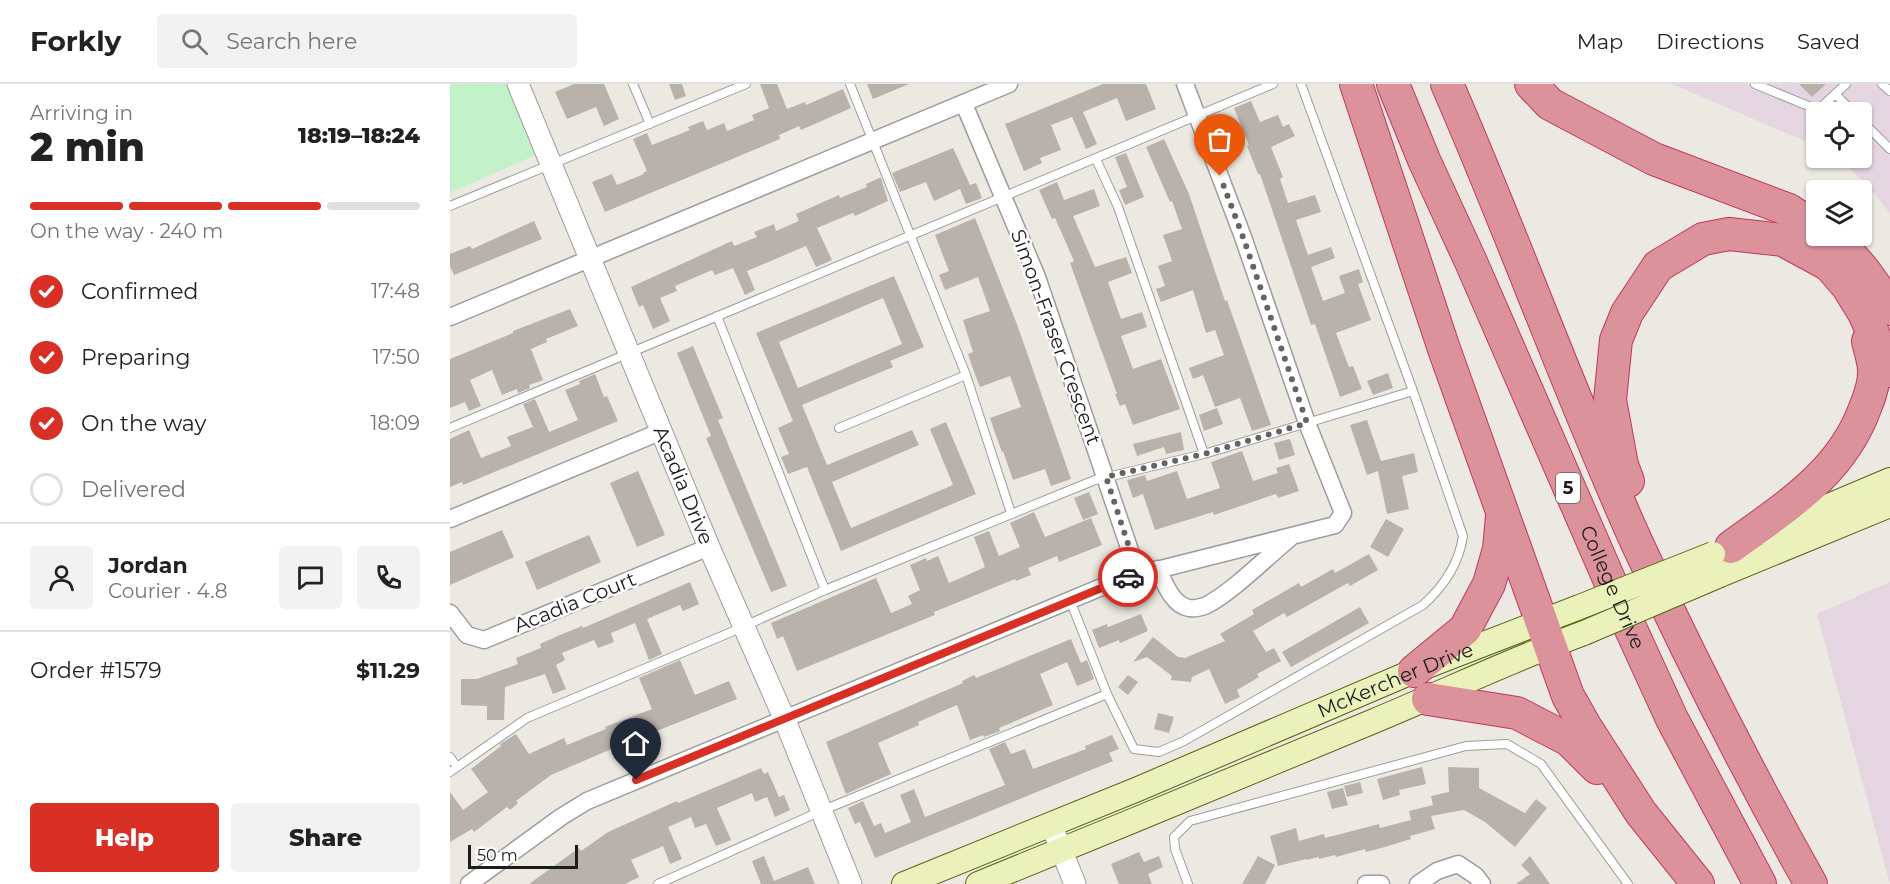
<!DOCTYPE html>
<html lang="en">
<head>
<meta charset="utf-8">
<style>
  :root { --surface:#fff; --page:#f2f2f2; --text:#222; --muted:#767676; --line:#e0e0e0; --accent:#d93025 }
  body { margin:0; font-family:Montserrat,sans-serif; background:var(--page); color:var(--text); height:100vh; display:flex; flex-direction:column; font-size:22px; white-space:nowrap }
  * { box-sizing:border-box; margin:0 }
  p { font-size:20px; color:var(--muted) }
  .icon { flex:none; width:33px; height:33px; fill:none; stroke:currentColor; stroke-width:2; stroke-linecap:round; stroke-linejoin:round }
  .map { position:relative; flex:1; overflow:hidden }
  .sheet { display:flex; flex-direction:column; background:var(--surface); width:450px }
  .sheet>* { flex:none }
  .fabs { position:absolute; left:1356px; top:18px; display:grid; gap:12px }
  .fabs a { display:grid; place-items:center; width:66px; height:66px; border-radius:6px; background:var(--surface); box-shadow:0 2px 4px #0004; font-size:30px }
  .scale { position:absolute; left:18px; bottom:15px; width:110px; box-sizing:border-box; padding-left:6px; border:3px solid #1c1c1c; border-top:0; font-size:16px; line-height:21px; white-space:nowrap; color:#1c1c1c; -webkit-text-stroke:4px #fff; paint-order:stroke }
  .pin { position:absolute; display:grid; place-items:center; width:51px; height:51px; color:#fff; margin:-62px -26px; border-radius:50% 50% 50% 0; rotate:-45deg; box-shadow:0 0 6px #0007 }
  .pin .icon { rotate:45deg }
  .courier { position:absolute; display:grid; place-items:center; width:60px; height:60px; margin:-30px; border:4px solid #d93025; border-radius:50%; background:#fff; color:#222; box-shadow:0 2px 8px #0007 }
  .headline em { font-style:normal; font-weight:800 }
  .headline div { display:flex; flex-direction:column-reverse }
  .headline { display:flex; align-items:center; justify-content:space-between; height:102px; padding:0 30px }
  h1 { font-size:39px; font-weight:800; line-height:45px }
  .bar { display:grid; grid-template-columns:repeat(4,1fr); gap:9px 6px; align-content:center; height:72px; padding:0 30px }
  .bar i { height:8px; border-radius:4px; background:var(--line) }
  .bar .selected { background:var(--accent) }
  .bar p { grid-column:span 4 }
  .line { display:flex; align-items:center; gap:15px; padding:0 30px; border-top:2px solid var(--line) }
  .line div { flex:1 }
  .round { display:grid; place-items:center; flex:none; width:63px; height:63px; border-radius:6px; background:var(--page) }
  ol { padding:0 30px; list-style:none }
  li { display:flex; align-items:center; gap:18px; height:66px }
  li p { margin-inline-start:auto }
  li .icon { padding:6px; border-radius:50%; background:var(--accent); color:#fff; stroke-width:4 }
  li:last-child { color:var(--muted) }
  li i { width:33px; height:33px; border:3px solid var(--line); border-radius:50% }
  .primary-button { display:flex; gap:12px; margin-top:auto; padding:12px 30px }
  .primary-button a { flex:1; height:69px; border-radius:6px; background:var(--accent); color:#fff; font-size:24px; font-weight:800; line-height:69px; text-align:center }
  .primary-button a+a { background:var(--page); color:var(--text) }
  header { display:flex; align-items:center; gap:36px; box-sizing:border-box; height:84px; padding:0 30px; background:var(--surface); border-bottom:2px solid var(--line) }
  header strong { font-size:28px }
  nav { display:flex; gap:33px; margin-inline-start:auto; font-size:21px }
  .search { width:420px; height:54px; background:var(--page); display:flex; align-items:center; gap:15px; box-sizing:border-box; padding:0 21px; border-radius:6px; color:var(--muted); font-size:22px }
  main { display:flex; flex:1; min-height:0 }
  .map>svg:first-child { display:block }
  .industrial { fill:#e4d5e0 }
  .park { fill:#c3f2ca }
  .building { fill:#b9b2ac; fill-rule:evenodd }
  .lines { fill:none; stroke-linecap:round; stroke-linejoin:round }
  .service-casing { stroke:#9d9d9d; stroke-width:10 }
  .minor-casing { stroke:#9d9d9d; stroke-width:19 }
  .tertiary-casing { stroke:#9d9d9d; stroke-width:23 }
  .secondary-casing { stroke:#566510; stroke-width:26 }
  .motorway-casing { stroke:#c2375d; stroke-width:34 }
  .service { stroke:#fff; stroke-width:8 }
  .minor { stroke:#fff; stroke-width:16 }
  .tertiary { stroke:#fff; stroke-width:21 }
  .secondary { stroke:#ebf1bb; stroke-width:24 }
  .motorway { stroke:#db929b; stroke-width:32 }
  .secondary-bridge-casing { stroke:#566510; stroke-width:26; stroke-linecap:butt }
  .secondary-bridge { stroke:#ebf1bb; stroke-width:24 }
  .done { stroke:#656461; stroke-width:6; stroke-dasharray:0 10.8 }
  .route { stroke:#d93025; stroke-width:8 }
  .labels { text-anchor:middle; stroke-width:5; stroke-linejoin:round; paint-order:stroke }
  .shield { fill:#fff; stroke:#606060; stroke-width:1.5 }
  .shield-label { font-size:18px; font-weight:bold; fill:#1c1c1c }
  .street-label { font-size:20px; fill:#1c1c1c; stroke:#fff }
</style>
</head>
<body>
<header>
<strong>Forkly</strong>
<div class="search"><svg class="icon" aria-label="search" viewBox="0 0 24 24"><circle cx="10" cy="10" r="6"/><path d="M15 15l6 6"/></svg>Search here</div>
<nav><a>Map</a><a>Directions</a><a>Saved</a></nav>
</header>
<main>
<section class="sheet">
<div class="headline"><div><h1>2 min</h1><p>Arriving in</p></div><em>18:19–18:24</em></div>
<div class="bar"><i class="selected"></i><i class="selected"></i><i class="selected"></i><i></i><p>On the way · 240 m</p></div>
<ol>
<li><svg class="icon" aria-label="check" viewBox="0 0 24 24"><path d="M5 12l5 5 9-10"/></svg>Confirmed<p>17:48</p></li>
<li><svg class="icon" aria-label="check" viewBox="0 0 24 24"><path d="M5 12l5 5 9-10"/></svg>Preparing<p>17:50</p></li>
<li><svg class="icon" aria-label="check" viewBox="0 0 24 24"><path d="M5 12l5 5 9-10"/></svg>On the way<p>18:09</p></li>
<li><i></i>Delivered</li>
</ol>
<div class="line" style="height:108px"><a class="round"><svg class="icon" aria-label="person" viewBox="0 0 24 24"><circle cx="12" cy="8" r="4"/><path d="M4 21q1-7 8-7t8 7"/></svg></a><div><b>Jordan</b><p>Courier · 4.8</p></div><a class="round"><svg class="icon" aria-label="chat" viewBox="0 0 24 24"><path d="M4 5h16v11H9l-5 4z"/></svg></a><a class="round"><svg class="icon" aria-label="phone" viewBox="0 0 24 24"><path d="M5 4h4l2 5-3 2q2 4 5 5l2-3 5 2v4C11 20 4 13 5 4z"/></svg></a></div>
<div class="line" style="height:78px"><div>Order #1579</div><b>$11.29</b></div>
<div class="primary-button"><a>Help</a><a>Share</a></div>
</section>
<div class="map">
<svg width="1440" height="800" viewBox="0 0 1440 800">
  <rect width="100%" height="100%" fill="#ece9e2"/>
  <path class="industrial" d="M 1222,0 L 1440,0 L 1440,129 L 1423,108 L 1390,74 L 1412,74 L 1412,28 L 1366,28 L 1366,62 Z
    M 1440,498 L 1440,800 L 1367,530 Z"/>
  <path class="park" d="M 0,0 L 68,0 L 95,67 L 0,109 Z"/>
  <path class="building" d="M 124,0 L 154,0 L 169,35 L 154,42 L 146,23 L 117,35 L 105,8 Z
    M 219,0 L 232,0 L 236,12 L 225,16 Z
    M 310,0 L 327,0 L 337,25 L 355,18 L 356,21 L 393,5 L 401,24 L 351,46 L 349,42 L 329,51 L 330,55 L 155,128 L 142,98 L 162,90 L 167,101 L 194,90 L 193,89 L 197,87 L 183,55 L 197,49 L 202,61 L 240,46 L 238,43 L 253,37 L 257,46 L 274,39 L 277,47 L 304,36 L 302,31 L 319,24 Z
    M 417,0 L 459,0 L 423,15 Z
    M 653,0 L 696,0 L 706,25 L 676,37 L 667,14 L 633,28 L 647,60 L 636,65 L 622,33 L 601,41 L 611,66 L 590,74 L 592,79 L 574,87 L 555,40 Z
    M 1349,0 L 1376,0 L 1362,13 Z
    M 801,17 L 810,38 L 828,31 L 833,43 L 839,40 L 845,52 L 821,63 L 833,93 L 830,95 L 838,119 L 865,111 L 871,128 L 846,136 L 858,171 L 881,163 L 885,174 L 861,183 L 873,217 L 895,209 L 889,192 L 909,185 L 913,198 L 908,200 L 921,236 L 886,249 L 899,283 L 903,282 L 912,305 L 890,313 L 865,240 L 861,241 L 810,90 L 808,90 L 797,62 L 799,61 L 784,24 Z
    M 714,55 L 739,110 L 775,217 L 777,216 L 821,341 L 802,347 L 790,314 L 765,323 L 753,291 L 743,295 L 739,284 L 774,271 L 765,246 L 756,249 L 743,206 L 711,218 L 706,205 L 715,202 L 708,182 L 722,177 L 713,151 L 732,145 L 722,117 L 720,118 L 696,63 Z
    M 503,64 L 520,101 L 526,99 L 532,114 L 516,120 L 510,105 L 484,117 L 476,98 L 450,108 L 442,89 Z
    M 676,69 L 694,113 L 675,121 L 669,106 L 677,103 L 665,73 Z
    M 429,94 L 431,94 L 438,117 L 405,132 L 403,129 L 367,144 L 382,176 L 366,183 L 356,162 L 297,187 L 305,206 L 295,211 L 283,184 L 265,191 L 262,186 L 225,202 L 227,207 L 210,214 L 220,237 L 203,245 L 193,221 L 189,223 L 181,203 L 282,157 L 284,162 L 307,153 L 304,148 L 324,140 L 326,147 L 349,137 L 346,130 L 389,111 L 390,114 L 417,103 L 416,100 Z
    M 607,98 L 614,116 L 644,105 L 650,122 L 623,132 L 645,183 L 676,173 L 682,189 L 658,198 L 671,235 L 692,228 L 697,243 L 671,252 L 683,285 L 711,275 L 730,325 L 683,341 L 675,320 L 670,322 L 665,310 L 667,310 L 620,179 L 624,177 L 605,134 L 602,135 L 589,106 Z
    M 525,134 L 568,243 L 621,395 L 601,402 L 595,385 L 563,396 L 553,367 L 552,368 L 545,349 L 540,334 L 571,323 L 560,292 L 530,303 L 524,288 L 518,270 L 523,268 L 513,236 L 540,227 L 528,193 L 495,206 L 489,191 L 499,187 L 485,151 Z
    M 84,137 L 92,155 L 4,191 L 0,182 L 0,170 L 20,162 L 22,165 Z
    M 444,192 L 474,263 L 440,277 L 443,283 L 352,321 L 377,381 L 462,346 L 469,361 L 382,398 L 401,444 L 503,401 L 480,345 L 496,338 L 526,410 L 391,467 L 357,383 L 338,390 L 331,373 L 339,370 L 328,344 L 343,337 L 306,249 ZM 433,214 L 452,260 L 348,304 L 329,258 Z
    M 120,225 L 128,242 L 96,255 L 97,258 L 81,265 L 93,296 L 79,301 L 80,304 L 68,309 L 67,305 L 52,311 L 42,286 L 20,296 L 31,322 L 19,327 L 15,318 L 0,324 L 0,275 L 63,249 L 63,247 Z
    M 243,262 L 273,334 L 268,336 L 337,502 L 321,508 L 256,354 L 261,352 L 227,269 Z
    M 938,289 L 943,304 L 923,311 L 917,297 Z
    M 145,290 L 154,313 L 157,312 L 168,337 L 13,401 L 12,398 L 0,403 L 0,355 L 19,346 L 31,374 L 61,362 L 57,353 L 83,343 L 73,320 L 85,315 L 99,348 L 128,336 L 115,306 L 130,300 L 129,297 Z
    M 767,324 L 773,340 L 754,347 L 749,331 Z
    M 917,336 L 931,377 L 964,369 L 968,388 L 952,392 L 959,425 L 937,430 L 928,387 L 917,391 L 900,341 Z
    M 731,348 L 734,366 L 716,370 L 714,363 L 687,372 L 683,360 Z
    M 840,355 L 845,371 L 829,376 L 824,359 Z
    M 792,367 L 803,397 L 828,389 L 826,384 L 839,380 L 849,407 L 828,414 L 826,410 L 764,431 L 763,428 L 705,446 L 693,410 L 683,414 L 677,396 L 695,391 L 697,397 L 727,387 L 737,415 L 770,404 L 761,378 Z
    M 188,387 L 215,451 L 187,463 L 160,399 Z
    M 639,408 L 648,430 L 633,436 L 624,414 Z
    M 584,428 L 595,453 L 641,434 L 652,461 L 609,478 L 607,472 L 578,484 L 581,491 L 566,497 L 565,495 L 484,528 L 485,531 L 347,587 L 333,552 L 327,555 L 321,539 L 426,494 L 441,529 L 462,520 L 458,512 L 470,506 L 460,481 L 476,474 L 477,477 L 488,472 L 499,499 L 522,489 L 535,483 L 524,453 L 539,447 L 549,472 L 570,463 L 560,439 Z
    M 936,435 L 954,445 L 938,473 L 920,463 Z
    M 52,446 L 64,473 L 0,501 L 0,468 Z
    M 139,451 L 151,478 L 87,506 L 75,478 Z
    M 919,470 L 928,486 L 900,502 L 898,499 L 837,533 L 834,529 L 803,547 L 816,568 L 824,564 L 831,577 L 807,590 L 809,593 L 787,606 L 790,613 L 775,620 L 759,585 L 742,593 L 741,598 L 721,596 L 722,592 L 697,573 L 683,578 L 703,553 L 728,573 L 735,574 L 775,557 L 770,550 L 804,530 L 802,526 L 849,499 L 851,503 L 883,485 L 885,489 Z
    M 240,498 L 249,520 L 233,527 L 230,521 L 197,535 L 212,570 L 199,576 L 185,539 L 161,549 L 164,558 L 148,564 L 144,556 L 112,569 L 115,576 L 106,581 L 116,605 L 103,610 L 95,590 L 55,603 L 54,636 L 37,636 L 37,622 L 11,621 L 11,595 L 27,595 L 68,580 L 66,574 L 91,564 L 90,560 L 110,551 L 132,542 L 133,544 Z
    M 910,523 L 919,539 L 841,583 L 832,568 Z
    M 691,530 L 698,547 L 670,559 L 669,556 L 649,564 L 642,546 L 657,540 L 658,543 Z
    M 621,555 L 631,579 L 637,576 L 644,595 L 627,602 L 617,578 L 590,590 L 603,621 L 549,644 L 550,647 L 534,653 L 533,651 L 520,656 L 507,621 L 468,638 L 469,641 L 428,659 L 441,690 L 396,710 L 376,658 L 513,599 L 512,597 L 524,591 L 526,594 Z
    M 230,576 L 245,611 L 279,597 L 287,615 L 159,666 L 101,691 L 66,717 L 68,719 L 60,726 L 57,723 L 24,748 L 22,745 L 0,758 L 0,708 L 13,726 L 38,708 L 21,685 L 51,662 L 50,660 L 66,650 L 79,670 L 114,654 L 117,661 L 156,645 L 155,643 L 202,625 L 189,594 Z
    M 678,591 L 688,598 L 678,611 L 668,603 Z
    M 708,629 L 724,633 L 719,649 L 704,645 Z
    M 662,651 L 669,665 L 659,669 L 663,677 L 425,774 L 410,738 L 405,740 L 398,724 L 413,717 L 424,742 L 431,739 L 435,749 L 461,738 L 450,711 L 464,705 L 475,733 L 555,701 L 539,665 L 555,658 L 561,670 L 575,665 L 583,685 L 636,665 L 635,662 Z
    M 972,683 L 976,700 L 949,706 L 950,711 L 933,716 L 927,695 Z
    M 998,683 L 1029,684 L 1029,704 L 1075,729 L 1086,715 L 1097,724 L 1065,763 L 1035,738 L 1014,726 L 981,732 L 985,745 L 960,752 L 961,755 L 935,763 L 916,768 L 915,765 L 886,773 L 885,771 L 869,775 L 869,773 L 856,776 L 856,775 L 828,782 L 820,752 L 846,744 L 849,757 L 874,750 L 875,754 L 929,740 L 930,744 L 961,736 L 959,727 L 983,721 L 981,712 L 999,708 Z
    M 311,684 L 314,690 L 318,688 L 329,713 L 334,711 L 340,726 L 325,733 L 317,713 L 305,718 L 302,709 L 267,724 L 281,756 L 266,762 L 256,740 L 245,744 L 241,733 L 218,743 L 232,775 L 220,780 L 213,762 L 181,776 L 189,793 L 175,800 L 79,800 L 129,764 L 131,767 L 158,748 L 227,717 L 228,719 Z
    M 910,698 L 913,709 L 897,713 L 894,702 Z
    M 893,704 L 898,721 L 882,725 L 877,708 Z
    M 689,768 L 694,778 L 709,772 L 713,783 L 698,790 L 702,800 L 669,800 L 661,780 Z
    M 314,772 L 324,797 L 358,783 L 365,800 L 311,800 L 302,777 Z
    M 808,772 L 825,781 L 815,800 L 792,800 Z
    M 1080,772 L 1100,800 L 1066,800 L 1080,790 L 1071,781 Z"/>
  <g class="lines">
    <defs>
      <path id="service" d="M 183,0 L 200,40
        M 400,0 L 516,291 L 561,429
        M 1305,0 L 1368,26 L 1396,0
        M 1432,0 L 1440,7
        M 1385,10 L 1403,28
        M 1412,37 L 1440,65
        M 646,75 L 668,123 L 754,370
        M 0,122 L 296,0
        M 267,232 L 375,506
        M 0,344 L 823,0
        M 389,344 L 516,291
        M 620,516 L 657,610 L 684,665 L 709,668 L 734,657 L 973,521 C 993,503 1009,480 1013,452 L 963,307 L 851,0
        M 0,673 L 7,683
        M 0,688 L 77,634 L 279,549 L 375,506 L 645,396 L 754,370 L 963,307
        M 208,800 L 371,727 L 657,610
        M 738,800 L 725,765 L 724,753 L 740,737 L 1016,662 L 1057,660 L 1091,680 L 1178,800"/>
      <path id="minor" d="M 514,20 L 587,193 L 688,490
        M 0,233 L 559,0
        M 0,435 L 212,347
        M 708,485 C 714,498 722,521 739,524 C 744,525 752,523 757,521 C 783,507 816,474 840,454
        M 0,529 L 17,551 L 34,556 L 259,463
        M 19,800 L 111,733 L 137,717 L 671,495 L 885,441 L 893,429 L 857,339 L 793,153 L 735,0
        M 916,800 L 931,800
        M 968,800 L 987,787 L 1008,780 L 1026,792 L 1032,800"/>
      <g id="tertiary">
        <path id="s1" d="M 68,0 L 259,463 L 334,634 L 401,800"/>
        <path d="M 601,740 L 625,800"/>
      </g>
      <g id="secondary">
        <path d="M 1315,449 L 1440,396"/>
        <path d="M 1270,491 L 1440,421"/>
        <path id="s2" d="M 454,800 L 688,705 L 964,587 L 1127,524"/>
        <path d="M 528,800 C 660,746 793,692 924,637 C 994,608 1063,575 1134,549"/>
      </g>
      <g id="motorway">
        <path d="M 906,0 L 994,265 L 1118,612 L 1135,642 L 1191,729 L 1248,800"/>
        <path id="s3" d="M 943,0 L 974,76 L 1021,178 L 1179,541 L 1222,635 L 1310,800"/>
        <path d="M 997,0 C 1063,151 1118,306 1186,457 C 1240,574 1298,688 1361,800"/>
        <path d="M 1081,0 L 1100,20 L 1204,75 L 1339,126 L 1366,145"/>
        <path d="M 1377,152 C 1407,172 1421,195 1440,225"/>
        <path d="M 1178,397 L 1172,381 L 1160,316 L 1166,256 L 1177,229 L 1208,182 L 1253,155 L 1279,150 L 1333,156 L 1379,181 L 1398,203 L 1414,229 L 1440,287"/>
        <path d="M 1281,463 C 1335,423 1391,390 1415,324 C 1420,312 1425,297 1424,284 C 1423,275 1420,266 1418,257"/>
        <path d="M 964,587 L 1015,545 L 1039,500 L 1049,465 L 1052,432"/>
        <path d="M 978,615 L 1067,629 L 1119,656 L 1147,684"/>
      </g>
    </defs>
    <use href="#service" class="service-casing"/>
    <use href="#minor" class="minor-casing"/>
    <use href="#tertiary" class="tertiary-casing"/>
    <use href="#secondary" class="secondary-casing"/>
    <use href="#motorway" class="motorway-casing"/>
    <use href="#service" class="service"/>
    <use href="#minor" class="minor"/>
    <use href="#tertiary" class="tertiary"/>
    <use href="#secondary" class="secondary"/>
    <use href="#motorway" class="motorway"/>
    <defs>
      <path id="secondary-bridge" d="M 1127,524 L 1263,470
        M 1134,549 L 1270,491"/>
    </defs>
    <use href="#secondary-bridge" class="secondary-bridge-casing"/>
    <use href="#secondary-bridge" class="secondary-bridge"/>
  </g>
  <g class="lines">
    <path class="done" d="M 678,493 L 688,490 L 656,393 L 754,370 L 857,339 L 793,153 L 770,92"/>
    <path class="route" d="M 186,696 L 678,493"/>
  </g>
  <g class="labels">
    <rect class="shield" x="1106" y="389" width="24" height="30" rx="4.5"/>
    <g class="shield-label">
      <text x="1118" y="410">5</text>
    </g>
    <g class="street-label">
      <text transform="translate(606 253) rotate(70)" y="7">Simon-Fraser Crescent</text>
      <text dy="7" stroke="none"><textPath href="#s1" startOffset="434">Acadia Drive</textPath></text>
      <text dy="7" stroke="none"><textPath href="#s3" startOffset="549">College Drive</textPath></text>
      <text transform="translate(125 518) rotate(-22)" y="7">Acadia Court</text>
      <text dy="7" stroke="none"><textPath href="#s2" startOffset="532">McKercher Drive</textPath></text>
    </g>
  </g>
</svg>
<div class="fabs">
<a><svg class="icon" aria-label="locate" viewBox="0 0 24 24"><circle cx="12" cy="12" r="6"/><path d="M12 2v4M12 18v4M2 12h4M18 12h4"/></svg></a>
<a><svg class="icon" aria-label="layers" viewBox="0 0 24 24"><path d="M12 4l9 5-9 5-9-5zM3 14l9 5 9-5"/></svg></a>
</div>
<div class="scale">50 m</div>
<div class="pin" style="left:770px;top:92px;background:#ea580c"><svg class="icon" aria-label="bag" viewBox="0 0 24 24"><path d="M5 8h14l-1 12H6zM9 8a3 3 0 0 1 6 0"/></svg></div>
<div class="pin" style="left:186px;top:696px;background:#1f2937"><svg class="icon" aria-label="home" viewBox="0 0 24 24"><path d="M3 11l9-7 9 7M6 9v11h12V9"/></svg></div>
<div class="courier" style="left:678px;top:493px"><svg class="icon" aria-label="car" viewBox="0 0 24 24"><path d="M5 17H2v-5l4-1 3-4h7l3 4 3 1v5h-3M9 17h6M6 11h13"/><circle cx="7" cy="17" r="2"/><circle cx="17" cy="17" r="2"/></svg></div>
</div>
</main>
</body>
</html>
